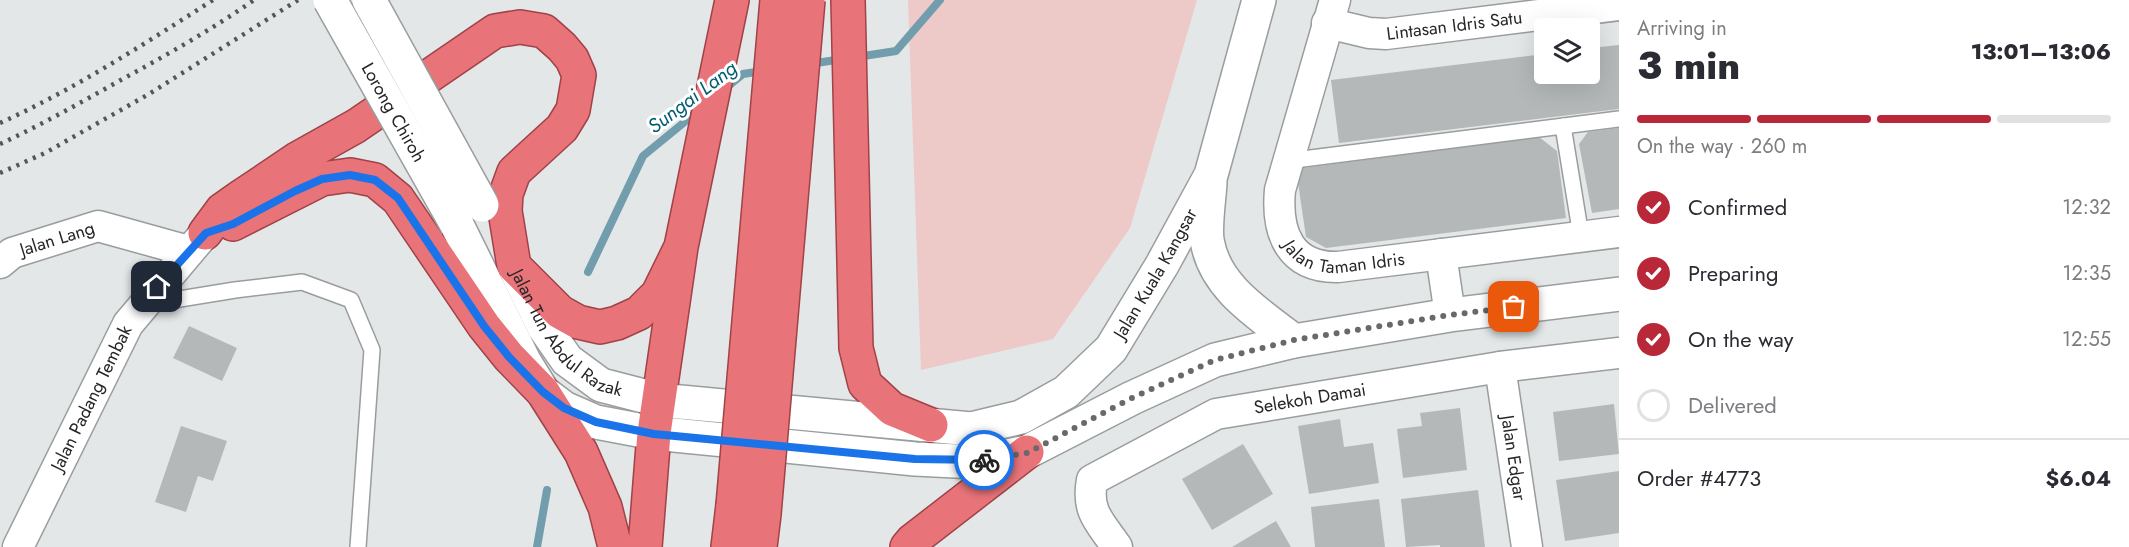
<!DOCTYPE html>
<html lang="en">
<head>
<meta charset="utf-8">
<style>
  :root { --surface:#fff; --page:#f7f7f7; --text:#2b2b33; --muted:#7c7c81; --line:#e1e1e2; --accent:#b92838 }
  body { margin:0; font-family:Jost,sans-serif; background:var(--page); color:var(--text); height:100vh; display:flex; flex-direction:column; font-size:22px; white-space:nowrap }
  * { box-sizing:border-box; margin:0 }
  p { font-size:20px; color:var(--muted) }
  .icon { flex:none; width:33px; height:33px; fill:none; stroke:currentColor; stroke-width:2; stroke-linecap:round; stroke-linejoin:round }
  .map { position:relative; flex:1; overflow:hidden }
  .side { display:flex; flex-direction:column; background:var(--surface); width:510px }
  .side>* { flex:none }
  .buttons { position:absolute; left:1534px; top:18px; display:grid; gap:12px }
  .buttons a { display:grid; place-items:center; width:66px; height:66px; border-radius:6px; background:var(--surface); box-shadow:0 6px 24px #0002; font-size:30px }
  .pin { position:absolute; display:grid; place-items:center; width:51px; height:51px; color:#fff; margin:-26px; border-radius:12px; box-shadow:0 3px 9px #0006 }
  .courier { position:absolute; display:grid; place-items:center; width:60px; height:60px; margin:-30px; border:4px solid #1a73e8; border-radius:50%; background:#fff; color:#222; box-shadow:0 2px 8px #0007 }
  .overview em { font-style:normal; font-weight:800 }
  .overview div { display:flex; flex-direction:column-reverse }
  .overview { display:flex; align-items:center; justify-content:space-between; height:102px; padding:0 18px }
  h1 { font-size:39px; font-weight:800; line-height:45px }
  .bar { display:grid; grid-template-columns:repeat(4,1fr); gap:9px 6px; align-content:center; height:72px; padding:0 18px }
  .bar i { height:8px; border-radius:4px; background:var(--line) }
  .bar .active { background:var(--accent) }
  .bar p { grid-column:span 4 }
  .line { display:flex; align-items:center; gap:15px; padding:0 18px; border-top:2px solid var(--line) }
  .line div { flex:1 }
  ol { padding:0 18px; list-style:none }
  li { display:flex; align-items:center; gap:18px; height:66px }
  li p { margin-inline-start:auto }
  li .icon { padding:6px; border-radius:50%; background:var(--accent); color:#fff; stroke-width:4 }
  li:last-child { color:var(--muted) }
  li i { width:33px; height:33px; border:3px solid var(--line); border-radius:50% }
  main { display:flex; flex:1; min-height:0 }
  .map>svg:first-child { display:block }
  .green { fill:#edc9c8 }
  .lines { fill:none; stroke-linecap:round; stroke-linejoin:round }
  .stream { stroke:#719dac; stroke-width:8 }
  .building { fill:#b4b8b9 }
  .service-casing { stroke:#999d9e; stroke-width:18 }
  .minor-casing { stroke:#999d9e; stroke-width:33 }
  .secondary-casing { stroke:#999d9e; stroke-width:36 }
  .trunk-casing { stroke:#a04247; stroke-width:36 }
  .service { stroke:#fff; stroke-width:15 }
  .minor { stroke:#fff; stroke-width:30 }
  .secondary { stroke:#fff; stroke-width:33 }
  .trunk { stroke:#e8747a; stroke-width:33 }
  .rail { stroke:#555757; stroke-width:4.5; stroke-dasharray:3 6; stroke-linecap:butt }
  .secondary-bridge-casing { stroke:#999d9e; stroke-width:36; stroke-linecap:butt }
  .trunk-bridge-casing { stroke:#a04247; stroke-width:36; stroke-linecap:butt }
  .secondary-bridge { stroke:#fff; stroke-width:33 }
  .trunk-bridge { stroke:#e8747a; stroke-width:33 }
  .done { stroke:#686a6a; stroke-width:6; stroke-dasharray:0 10.8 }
  .route { stroke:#1a73e8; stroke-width:8 }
  .labels { text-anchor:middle; stroke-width:6; stroke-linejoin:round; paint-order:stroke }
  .street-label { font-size:18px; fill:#252626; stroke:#fff }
  .water-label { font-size:20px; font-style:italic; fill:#005d74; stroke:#fff }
</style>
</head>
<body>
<main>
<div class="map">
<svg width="1619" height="547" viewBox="0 0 1619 547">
  <rect width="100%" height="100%" fill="#e3e7e8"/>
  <path class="green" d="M 908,0 L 1197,0 L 1130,228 L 1053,339 L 921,370 Z"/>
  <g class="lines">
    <path class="stream" d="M 857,57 L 896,51 L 940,0
      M 810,64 L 842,59
      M 726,88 L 743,74 L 762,71
      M 588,272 L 643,156 L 698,111
      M 537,547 L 547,490"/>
  </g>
  <path class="building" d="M 1619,45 L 1619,109 L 1339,143 L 1331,80 L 1545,54 L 1545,74 L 1590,74 L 1590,48 Z
    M 1619,128 L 1619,209 L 1592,213 L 1579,144 L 1588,132 Z
    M 1539,137 L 1557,151 L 1566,218 L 1326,248 L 1306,237 L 1296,169 Z
    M 189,326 L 237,348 L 222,381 L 173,358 Z
    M 1614,404 L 1619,454 L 1559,461 L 1553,412 Z
    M 1460,408 L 1467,470 L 1403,478 L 1397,429 L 1422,426 L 1420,413 Z
    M 1340,419 L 1344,447 L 1373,443 L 1379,483 L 1309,494 L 1298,426 Z
    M 181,426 L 227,441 L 213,481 L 198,476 L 186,512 L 155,502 Z
    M 1243,444 L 1273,494 L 1212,530 L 1182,479 Z
    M 1619,471 L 1619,533 L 1565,541 L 1556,480 Z
    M 1478,490 L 1485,547 L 1440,547 L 1440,545 L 1406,547 L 1401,499 Z
    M 1379,499 L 1385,547 L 1315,547 L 1311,507 Z
    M 1276,521 L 1291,547 L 1232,547 Z"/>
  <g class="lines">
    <defs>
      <path id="service" d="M 1563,126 L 1581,236
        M 1287,161 L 1619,119
        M 149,304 L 235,290 L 302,282 L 351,300 L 372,350 L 358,547"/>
      <g id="minor">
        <path id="s1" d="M 1335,0 L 1280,190 C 1276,233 1290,268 1338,267 L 1619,232"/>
        <path id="s2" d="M 1327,23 L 1369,33 L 1386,34 L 1619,5"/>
        <path d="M 1441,254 L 1450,315"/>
        <path id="s3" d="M 0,263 L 12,253 L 98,226 L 188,251"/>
        <path id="s4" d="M 1500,367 L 1527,547"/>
        <path id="s5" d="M 18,547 L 128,324 L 205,233"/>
        <path id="s6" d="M 1117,547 C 1100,522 1086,512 1092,480 L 1216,414 L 1500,367 L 1619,353"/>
      </g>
      <g id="secondary">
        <path d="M 1210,183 C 1209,200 1205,224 1207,240 C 1214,287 1259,314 1294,341"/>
        <path d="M 457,225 L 524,361 L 543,392 L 564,408 L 596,422 L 654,433 L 915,459 L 976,462 L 1027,452 L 1132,398 L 1215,360 L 1294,341 L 1450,315 L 1619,294"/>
        <path id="s7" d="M 516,270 L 544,327 L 567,360 L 601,385 L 659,400 L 971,429 L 1021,417 L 1066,392 L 1111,349 L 1162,265 L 1211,175 L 1259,0"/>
      </g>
      <path id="trunk" d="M 848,0 L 856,348 L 865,384 L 892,409 L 931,425
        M 233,224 L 322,179 L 350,175 L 375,180 L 398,199 L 484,326 L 509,357 L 543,392 L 581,452 L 605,507 L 615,547
        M 205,233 L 222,210 L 239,198 L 297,159 L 356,126 L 495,31 L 520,27 L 544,31 L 562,47 L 572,59 L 579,75 L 573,110 L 562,128 L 514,172 L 506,194 L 505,211 L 514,266 L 560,312 L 578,322 L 600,327 L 617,323 L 639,313 L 658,294 L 681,247
        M 645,547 L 654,433 L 681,247 L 732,0
        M 728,547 L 733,505
        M 760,547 L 764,514
        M 907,547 L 912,541 L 1027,452"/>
    </defs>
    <use href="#service" class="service-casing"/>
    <use href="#minor" class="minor-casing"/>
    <use href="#secondary" class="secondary-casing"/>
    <use href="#trunk" class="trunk-casing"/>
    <use href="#service" class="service"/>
    <use href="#minor" class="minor"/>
    <use href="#secondary" class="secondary"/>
    <use href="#trunk" class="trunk"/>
    <path class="rail" d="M 0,123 C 75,89 144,44 213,0
      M 0,144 C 41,125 80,103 119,81 C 165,56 211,30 254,0
      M 0,173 L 45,153 L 149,94 L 298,0"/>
    <defs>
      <g id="secondary-bridge">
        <path id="s8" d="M 330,0 L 457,225"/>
        <path d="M 369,0 L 482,205"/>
      </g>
      <path id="trunk-bridge" d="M 733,505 L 777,0
        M 764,514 L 808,0"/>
    </defs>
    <use href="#secondary-bridge" class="secondary-bridge-casing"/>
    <use href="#trunk-bridge" class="trunk-bridge-casing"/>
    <use href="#secondary-bridge" class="secondary-bridge"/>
    <use href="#trunk-bridge" class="trunk-bridge"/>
  </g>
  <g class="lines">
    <path class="done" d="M 984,460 L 1027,453 L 1132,398 L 1215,360 L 1294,340 L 1450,315 L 1514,307"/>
    <path class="route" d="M 157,287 L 206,233 L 233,224 L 295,191 L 322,179 L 350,175 L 375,180 L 398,198 L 484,326 L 509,357 L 543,392 L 564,408 L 596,422 L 654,434 L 915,459 L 984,460"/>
  </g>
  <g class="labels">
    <g class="street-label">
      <text dy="6" stroke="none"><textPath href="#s2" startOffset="129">Lintasan Idris Satu</textPath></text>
      <text dy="6" stroke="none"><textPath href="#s8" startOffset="129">Lorong Chiroh</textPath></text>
      <text dy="6" stroke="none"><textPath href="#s3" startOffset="63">Jalan Lang</textPath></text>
      <text dy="6" stroke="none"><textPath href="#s1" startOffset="314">Jalan Taman Idris</textPath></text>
      <text dy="6" stroke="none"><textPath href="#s7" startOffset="772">Jalan Kuala Kangsar</textPath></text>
      <text dy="6" stroke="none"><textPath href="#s7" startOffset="84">Jalan Tun Abdul Razak</textPath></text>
      <text dy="6" stroke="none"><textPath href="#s5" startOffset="166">Jalan Padang Tembak</textPath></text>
      <text dy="6" stroke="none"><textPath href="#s6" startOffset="310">Selekoh Damai</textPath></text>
      <text dy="6" stroke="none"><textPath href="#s4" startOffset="92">Jalan Edgar</textPath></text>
    </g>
    <g class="water-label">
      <text transform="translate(692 97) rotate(-37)" y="7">Sungai Lang</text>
    </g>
  </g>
</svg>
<div class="buttons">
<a><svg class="icon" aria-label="layers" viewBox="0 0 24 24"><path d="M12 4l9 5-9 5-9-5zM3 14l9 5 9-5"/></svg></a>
</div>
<div class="pin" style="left:1514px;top:307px;background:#ea580c"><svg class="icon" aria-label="bag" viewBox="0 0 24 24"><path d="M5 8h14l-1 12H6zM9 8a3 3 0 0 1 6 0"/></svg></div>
<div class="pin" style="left:157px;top:287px;background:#1f2937"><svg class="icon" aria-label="home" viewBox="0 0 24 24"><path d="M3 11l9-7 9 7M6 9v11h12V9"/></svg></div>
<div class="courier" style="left:984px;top:460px"><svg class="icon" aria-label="bike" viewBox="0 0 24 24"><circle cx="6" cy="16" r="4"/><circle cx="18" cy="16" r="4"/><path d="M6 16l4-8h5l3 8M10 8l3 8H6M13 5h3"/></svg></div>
</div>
<section class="side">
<div class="overview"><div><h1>3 min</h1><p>Arriving in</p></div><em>13:01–13:06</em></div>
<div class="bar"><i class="active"></i><i class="active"></i><i class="active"></i><i></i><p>On the way · 260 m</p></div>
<ol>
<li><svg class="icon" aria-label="check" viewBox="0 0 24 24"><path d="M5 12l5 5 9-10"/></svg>Confirmed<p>12:32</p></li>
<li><svg class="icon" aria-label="check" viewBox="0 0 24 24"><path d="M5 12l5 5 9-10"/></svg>Preparing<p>12:35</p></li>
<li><svg class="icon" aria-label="check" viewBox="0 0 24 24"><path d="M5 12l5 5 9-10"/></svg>On the way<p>12:55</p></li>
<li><i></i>Delivered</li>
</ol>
<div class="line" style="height:78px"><div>Order #4773</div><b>$6.04</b></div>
</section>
</main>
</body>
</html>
